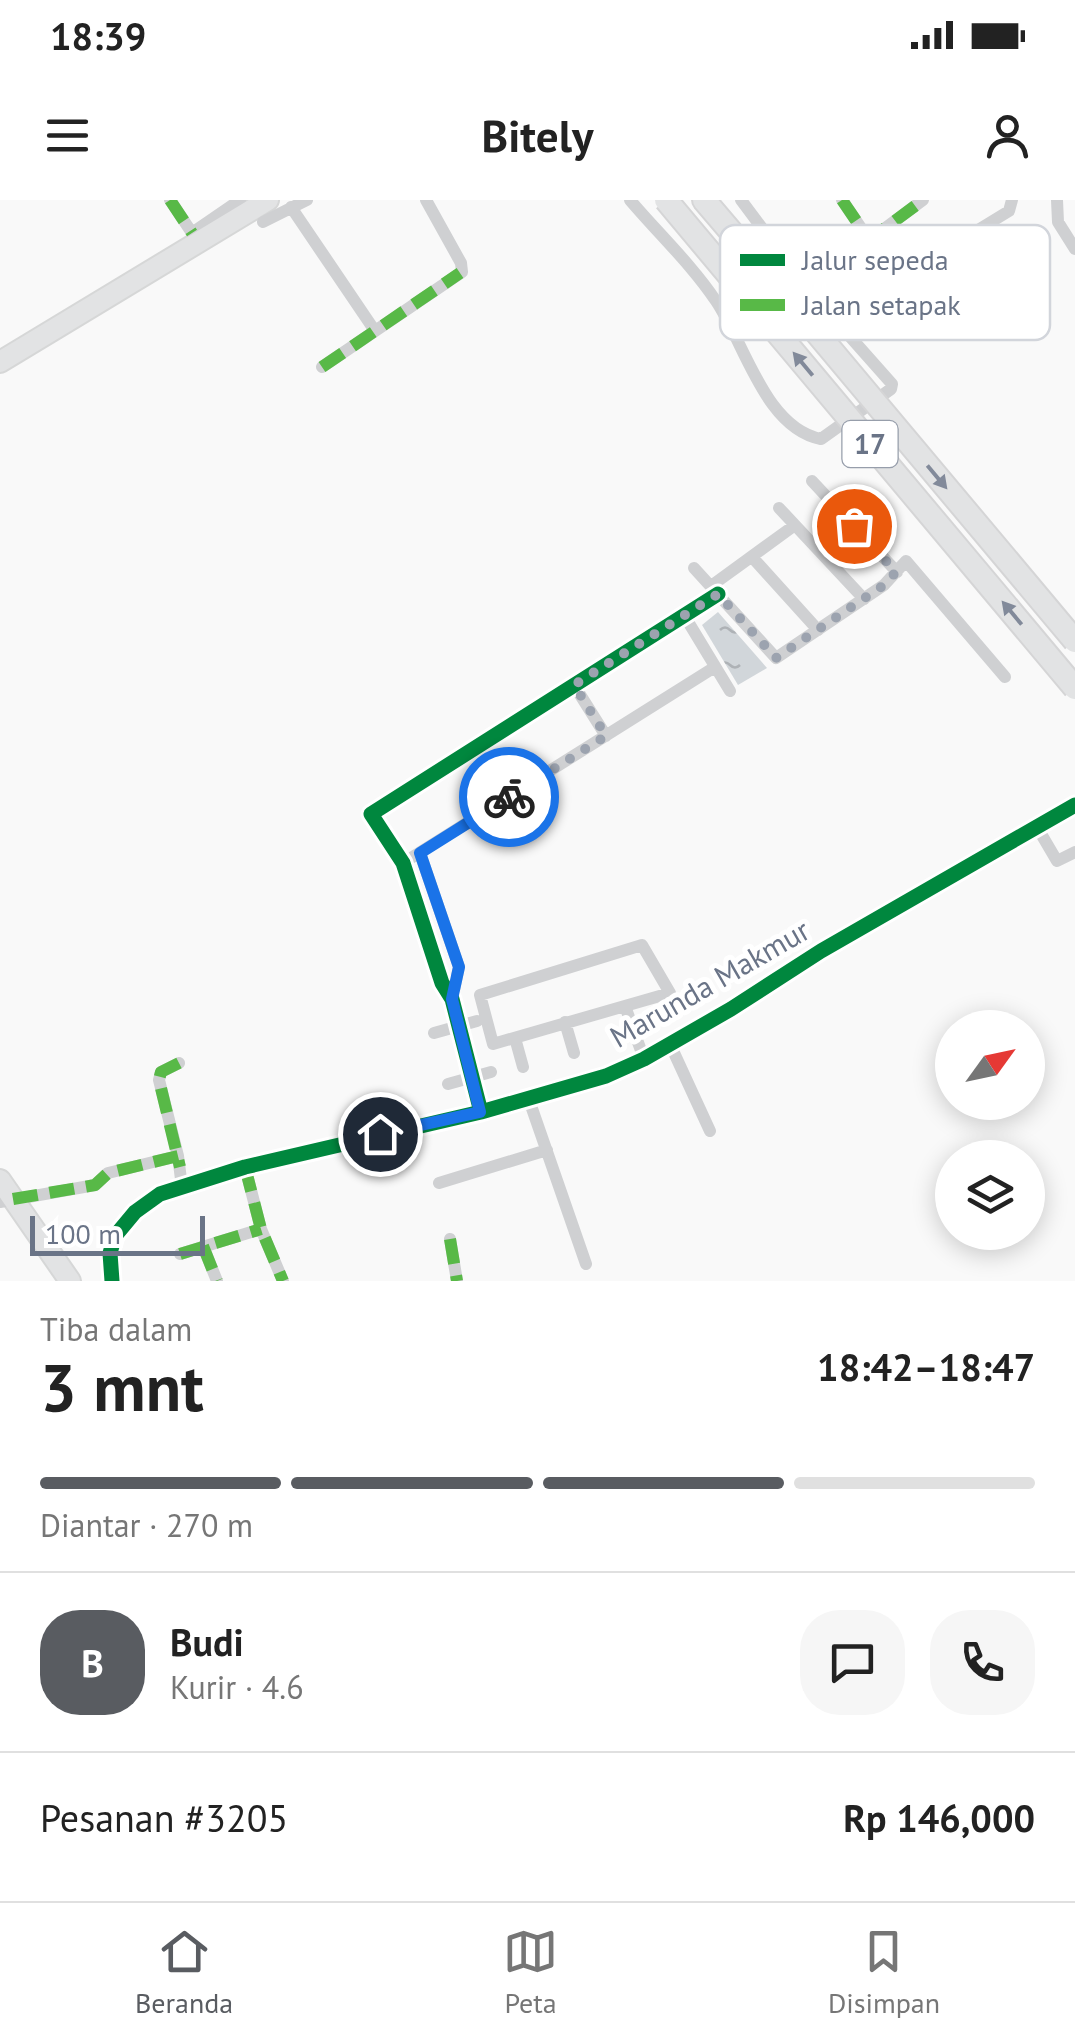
<!DOCTYPE html>
<html lang="id">
<head>
<meta charset="utf-8">
<style>
  :root { --surface:#fff; --page:#f6f6f6; --text:#222; --muted:#767676; --line:#e0e0e0; --accent:#595c61 }
  body { margin:0; font-family:"PT Sans",sans-serif; background:var(--page); color:var(--text); height:100vh; display:flex; flex-direction:column; font-size:38px; white-space:nowrap }
  * { box-sizing:border-box; margin:0 }
  p { font-size:32px; color:var(--muted) }
  .icon { flex:none; width:55px; height:55px; fill:none; stroke:currentColor; stroke-width:2; stroke-linecap:round; stroke-linejoin:round }
  .map { position:relative; height:1081px; overflow:hidden }
  .panel { display:flex; flex-direction:column; background:var(--surface); flex:1 }
  .panel>* { flex:none }
  .needle { width:65px; rotate:57deg }
  .controls { position:absolute; left:935px; top:810px; display:grid; gap:20px }
  .controls a { display:grid; place-items:center; width:110px; height:110px; border-radius:50%; background:var(--surface); box-shadow:0 5px 25px #0003; font-size:50px }
  .scale { position:absolute; left:30px; bottom:25px; width:175px; box-sizing:border-box; padding-left:10px; border:5px solid #6a7487; border-top:0; font-size:28px; line-height:35px; white-space:nowrap; color:#6a7487; -webkit-text-stroke:8px #fff; paint-order:stroke }
  .pin { position:absolute; display:grid; place-items:center; width:85px; height:85px; color:#fff; margin:-42px; border:5px solid #fff; border-radius:50%; box-shadow:0 2px 10px #0007 }
  .courier { position:absolute; display:grid; place-items:center; width:100px; height:100px; margin:-50px; border:8px solid #1a73e8; border-radius:50%; background:#fff; color:#222; box-shadow:0 2px 12px #0007 }
  .headline em { font-style:normal; font-weight:600 }
  .headline div { display:flex; flex-direction:column-reverse }
  .headline { display:flex; align-items:center; justify-content:space-between; height:170px; padding:0 40px }
  h1 { font-size:65px; font-weight:600; line-height:75px }
  .bar { display:grid; grid-template-columns:repeat(4,1fr); gap:15px 10px; align-content:center; height:120px; padding:0 40px }
  .bar i { height:12px; border-radius:8px; background:var(--line) }
  .bar .current { background:var(--accent) }
  .bar p { grid-column:span 4 }
  .line { display:flex; align-items:center; gap:25px; padding:0 40px; border-top:2px solid var(--line) }
  .line div { flex:1 }
  .round { display:grid; place-items:center; flex:none; width:105px; height:105px; border-radius:40px; background:var(--page) }
  .status { display:flex; justify-content:space-between; align-items:center; height:70px; padding:0 50px; background:var(--surface); direction:ltr }
  .status svg { height:28px; fill:currentColor }
  header { display:flex; justify-content:space-between; align-items:center; height:130px; padding:0 40px; background:var(--surface); font-size:45px; font-weight:600 }
  .menu { display:flex; justify-content:space-around; align-items:center; height:140px; border-top:2px solid var(--line); background:var(--surface); font-size:28px; color:var(--muted) }
  .menu a { display:grid; justify-items:center; gap:5px }
  .menu .current { color:var(--accent) }
  .map>svg:first-child { display:block }
  .water { fill:url(#water-ripples) }
  .lines { fill:none; stroke-linecap:round; stroke-linejoin:round }
  .primary-casing { stroke:#d6d7d7; stroke-width:24 }
  .motorway-casing { stroke:#d5d5d6; stroke-width:26 }
  .minor { stroke:#cfd0d2; stroke-width:12 }
  .primary { stroke:#e2e3e4; stroke-width:20 }
  .motorway { stroke:#e2e3e4; stroke-width:22 }
  .motorway-bridge-casing { stroke:#d5d5d6; stroke-width:26; stroke-linecap:butt }
  .motorway-bridge { stroke:#e2e3e4; stroke-width:22 }
  .quiet { stroke:#58b947; stroke-width:12; stroke-dasharray:25 12; stroke-linecap:butt }
  .cycleway-casing { stroke:#fff; stroke-width:21 }
  .cycleway { stroke:#00873e; stroke-width:15 }
  .oneway { fill:#828a9a }
  .done { stroke:#9ca3af; stroke-width:10; stroke-dasharray:0 18 }
  .route { stroke:#1a73e8; stroke-width:12 }
  .labels { text-anchor:middle; stroke-width:10; stroke-linejoin:round; paint-order:stroke }
  .shield { fill:#fff; stroke:#979eab; stroke-width:2.5 }
  .shield-label { font-size:28px; font-weight:bold; fill:#6a7487 }
  .street-label { font-size:30px; fill:#6a7487; stroke:#fff }
  .key { fill:#fff; stroke:#d2d5db; stroke-width:2.5 }
  .key-label { font-size:28px; fill:#6a7487 }
</style>
</head>
<body>
<div class="status"><b>18:39</b><svg viewBox="0 0 49 12"><path d="M0 12V9h3v3zM5 12V6h3v6zM10 12V3h3v9zM15 12V0h3v12zM26 1h20v11H26zM47 4h2v5h-2z"/></svg></div>
<header><svg class="icon" aria-label="menu" viewBox="0 0 24 24"><path d="M4 6h16M4 12h16M4 18h16"/></svg>Bitely<svg class="icon" aria-label="person" viewBox="0 0 24 24"><circle cx="12" cy="8" r="4"/><path d="M4 21q1-7 8-7t8 7"/></svg></header>
<div class="map">
<svg width="1075" height="1081" viewBox="0 0 1075 1081">
  <defs>
    <pattern id="water-ripples" width="26" height="14" patternUnits="userSpaceOnUse" patternTransform="scale(2.5)"><rect width="26" height="14" fill="#d1d6da"/><path d="M2 4q2-2 4 0t4 0M15 11q2-2 4 0t4 0" fill="none" stroke="#aeb2b6"/></pattern>
  </defs>
  <rect width="100%" height="100%" fill="#f9f9f9"/>
  <path class="water" d="M 718,412 L 767,468 L 738,485 L 702,425 Z"/>
  <g class="lines">
    <defs>
      <path id="primary" d="M 0,162 L 268,0
        M 0,980 L 70,1081"/>
      <path id="motorway" d="M 704,0 L 785,95"/>
    </defs>
    <use href="#primary" class="primary-casing"/>
    <use href="#motorway" class="motorway-casing"/>
    <path class="minor" d="M 170,0 L 192,33
      M 630,0 C 658,33 692,65 716,101 C 745,144 765,228 821,239 L 891,189 L 892,184 L 806,87 L 741,0
      M 842,0 L 878,53
      M 1057,0 L 1058,22 L 1075,49
      M 291,7 L 375,131
      M 263,22 L 307,0
      M 960,41 L 1009,11 L 1012,0
      M 197,42 L 192,33 L 240,0
      M 806,87 L 923,0
      M 322,167 L 462,72 L 461,63 L 426,0
      M 812,281 L 897,372
      M 779,308 L 864,399
      M 752,357 L 818,430
      M 694,368 L 776,458 L 884,385 L 906,361 L 1005,477
      M 711,386 L 795,325
      M 684,415 L 730,491
      M 574,485 L 606,536
      M 481,614 L 495,637
      M 1037,627 L 1057,661 L 1075,652
      M 420,653 L 459,767 L 452,799
      M 403,663 L 715,467
      M 642,745 L 670,793 L 493,844 L 480,795 Z
      M 625,806 L 644,859
      M 565,822 L 574,853
      M 434,833 L 477,821
      M 515,838 L 523,867
      M 670,844 L 710,931
      M 179,863 L 161,872 L 159,880 L 178,956 L 182,987
      M 448,884 L 491,872
      M 528,897 L 586,1064
      M 481,912 L 452,799 L 442,783 L 403,663 L 371,614 L 718,394
      M 245,967 L 261,1029 L 283,1081
      M 439,983 L 547,950
      M 0,1002 L 95,985 L 108,973 L 178,956
      M 450,1039 L 457,1081
      M 203,1046 L 217,1081
      M 180,1054 L 261,1029
      M 112,1081 L 110,1053 L 115,1036 L 135,1012 L 160,994 L 245,967 L 481,912 L 606,876 L 644,859 L 731,809 L 821,751 L 1075,605"/>
    <use href="#primary" class="primary"/>
    <use href="#motorway" class="motorway"/>
    <defs>
      <path id="motorway-bridge" d="M 666,0 L 1075,488
        M 785,95 L 1075,441"/>
    </defs>
    <use href="#motorway-bridge" class="motorway-bridge-casing"/>
    <use href="#motorway-bridge" class="motorway-bridge"/>
    <path class="quiet" d="M 170,0 L 192,33
      M 842,0 L 878,53
      M 806,87 L 923,0
      M 322,167 L 460,73
      M 179,863 L 161,872 L 159,880 L 180,967
      M 245,967 L 261,1029 L 283,1081
      M 13,999 L 95,985 L 108,973 L 178,956
      M 450,1039 L 457,1081
      M 203,1046 L 217,1081
      M 180,1054 L 261,1029"/>
    <defs>
      <path id="cycleway" d="M 481,912 L 452,799 L 442,783 L 403,663 L 371,614 L 718,394
        M 112,1081 L 110,1053 L 115,1036 L 135,1012 L 160,994 L 245,967 L 481,912 L 606,876 L 644,859 L 731,809 L 821,751 L 1075,605"/>
    </defs>
    <use href="#cycleway" class="cycleway-casing"/>
    <use href="#cycleway" class="cycleway"/>
  </g>
  <defs><path id="oneway-solid" d="M-6-.8H1V-3.2L6.5 0L1 3.2V.8H-6Z" transform="scale(2.5)"/></defs>
  <g class="oneway">
    <use href="#oneway-solid" transform="translate(803 164) rotate(-130)"/>
    <use href="#oneway-solid" transform="translate(937 277) rotate(50)"/>
    <use href="#oneway-solid" transform="translate(1012 413) rotate(-130)"/>
  </g>
  <g class="lines">
    <path class="done" d="M 509,597 L 606,536 L 574,485 L 718,394 L 776,458 L 884,385 L 896,372 L 854,326"/>
    <path class="route" d="M 380,934 L 480,912 L 452,799 L 459,767 L 420,653 L 509,597"/>
  </g>
  <g class="labels">
    <rect class="shield" x="842.5" y="221" width="55" height="46" rx="8"/>
    <g class="shield-label">
      <text x="870" y="254">17</text>
    </g>
    <g class="street-label">
      <text transform="translate(710 784) rotate(-30)" y="10">Marunda Makmur</text>
    </g>
  </g>
  <rect x="720" y="25" width="330" height="115" rx="15" class="key"/>
  <rect x="740" y="54" width="45" height="12" fill="#00873e"/>
  <rect x="740" y="99" width="45" height="12" fill="#58b947"/>
  <g class="key-label">
    <text x="802" y="70">Jalur sepeda</text>
    <text x="802" y="115">Jalan setapak</text>
  </g>
</svg>
<div class="controls">
<a><svg class="needle" viewBox="-14 -14 28 28"><path d="M0-13l5 13h-10z" fill="#e53935"/><path d="M0 13l5-13h-10z" fill="#767676"/></svg></a>
<a><svg class="icon" aria-label="layers" viewBox="0 0 24 24"><path d="M12 4l9 5-9 5-9-5zM3 14l9 5 9-5"/></svg></a>
</div>
<div class="scale">100 m</div>
<div class="pin" style="left:854px;top:326px;background:#ea580c"><svg class="icon" aria-label="bag" viewBox="0 0 24 24"><path d="M5 8h14l-1 12H6zM9 8a3 3 0 0 1 6 0"/></svg></div>
<div class="pin" style="left:380px;top:934px;background:#1f2937"><svg class="icon" aria-label="home" viewBox="0 0 24 24"><path d="M3 11l9-7 9 7M6 9v11h12V9"/></svg></div>
<div class="courier" style="left:509px;top:597px"><svg class="icon" aria-label="bike" viewBox="0 0 24 24"><circle cx="6" cy="16" r="4"/><circle cx="18" cy="16" r="4"/><path d="M6 16l4-8h5l3 8M10 8l3 8H6M13 5h3"/></svg></div>
</div>
<section class="panel">
<div class="headline"><div><h1>3 mnt</h1><p>Tiba dalam</p></div><em>18:42–18:47</em></div>
<div class="bar"><i class="current"></i><i class="current"></i><i class="current"></i><i></i><p>Diantar · 270 m</p></div>
<div class="line" style="height:180px"><b class="round" style="background:var(--accent);color:#fff">B</b><div><b>Budi</b><p>Kurir · 4.6</p></div><a class="round"><svg class="icon" aria-label="chat" viewBox="0 0 24 24"><path d="M4 5h16v11H9l-5 4z"/></svg></a><a class="round"><svg class="icon" aria-label="phone" viewBox="0 0 24 24"><path d="M5 4h4l2 5-3 2q2 4 5 5l2-3 5 2v4C11 20 4 13 5 4z"/></svg></a></div>
<div class="line" style="height:130px"><div>Pesanan #3205</div><b>Rp 146,000</b></div>
</section>
<nav class="menu">
<a class="current"><svg class="icon" aria-label="home" viewBox="0 0 24 24"><path d="M3 11l9-7 9 7M6 9v11h12V9"/></svg>Beranda</a>
<a><svg class="icon" aria-label="map" viewBox="0 0 24 24"><path d="M3 6l6-2 6 2 6-2v14l-6 2-6-2-6 2zM9 4v14M15 6v14"/></svg>Peta</a>
<a><svg class="icon" aria-label="saved" viewBox="0 0 24 24"><path d="M7 4h10v16l-5-4-5 4z"/></svg>Disimpan</a>
</nav>
</body>
</html>
